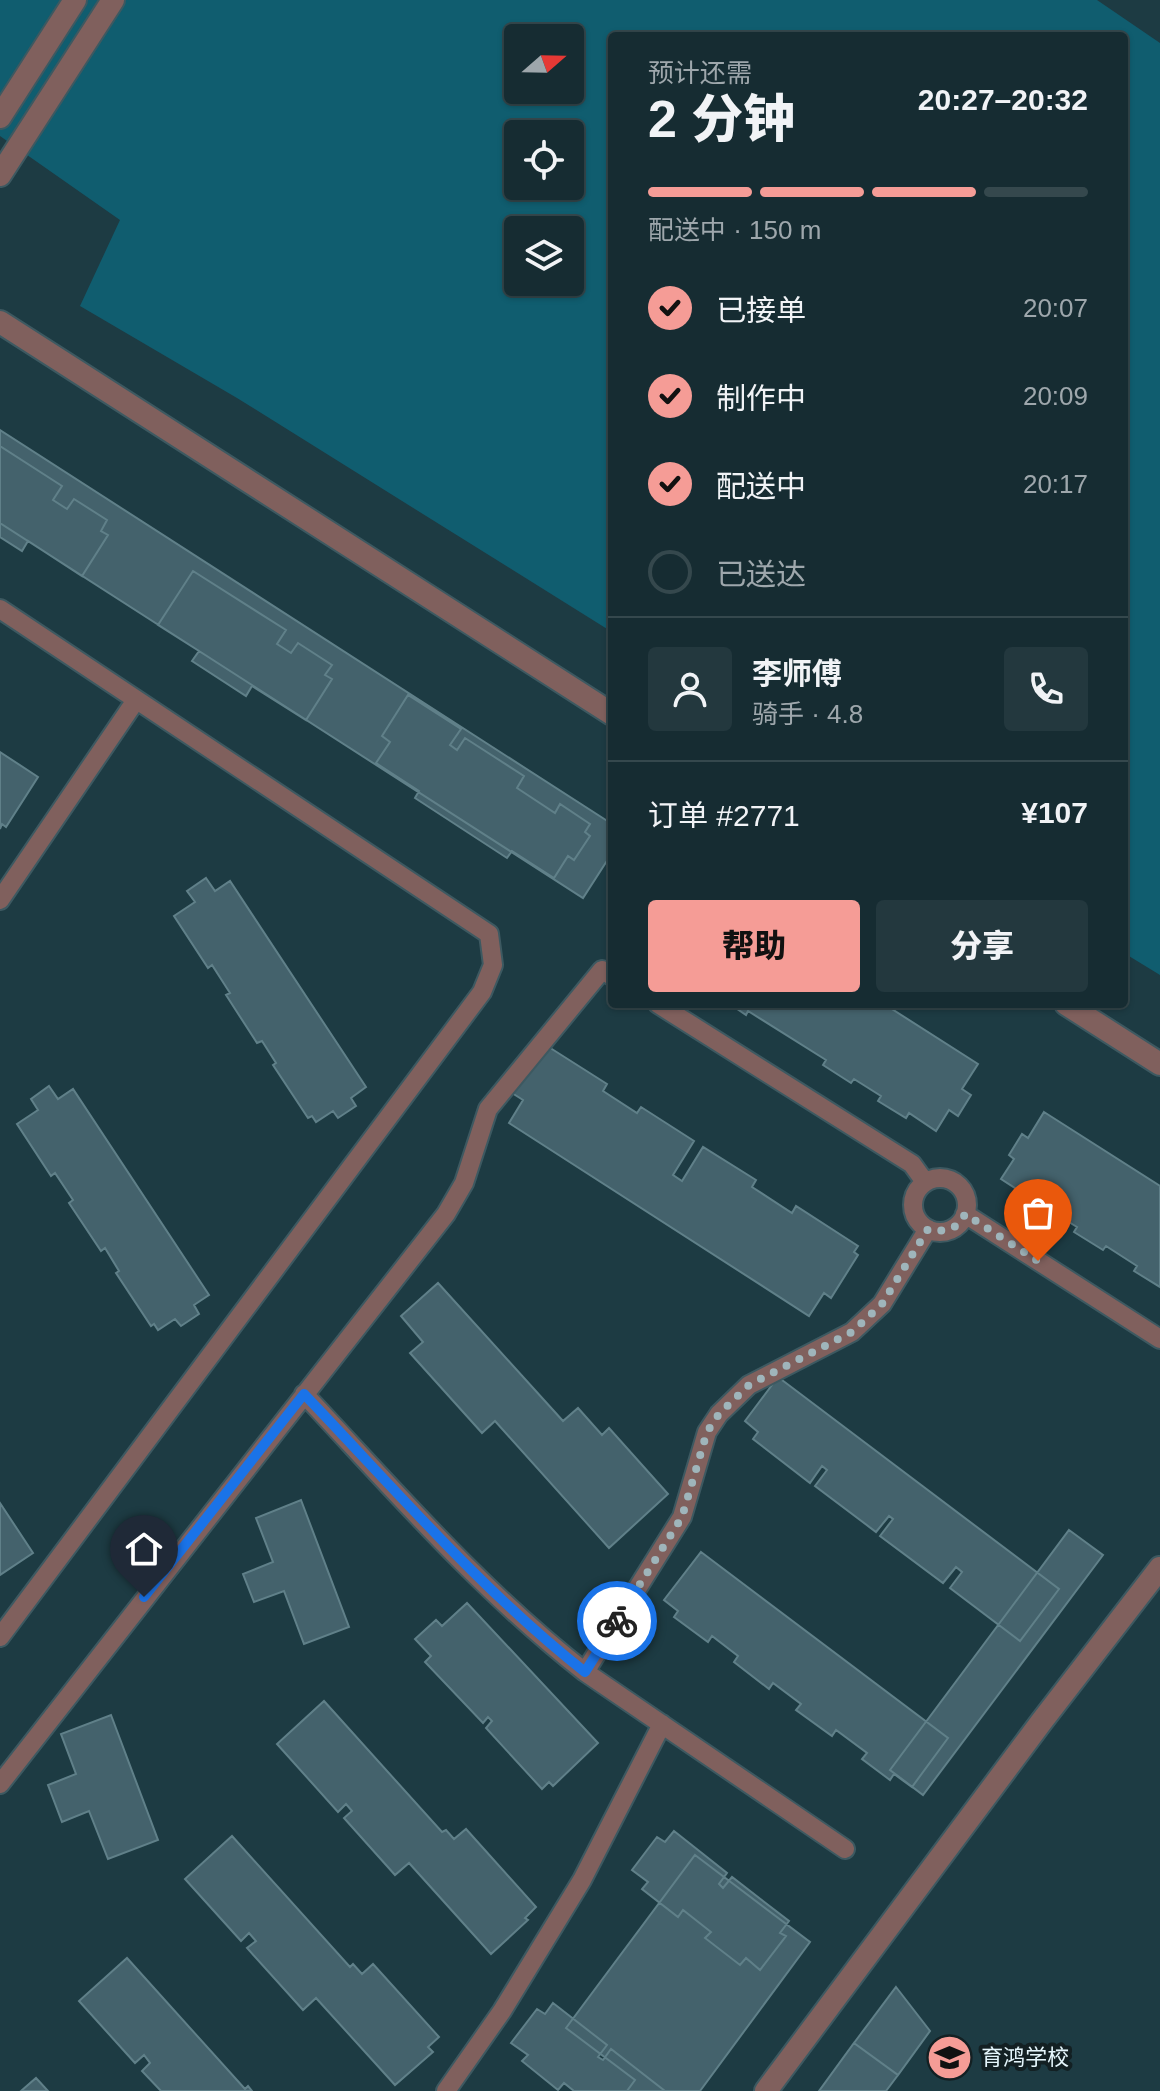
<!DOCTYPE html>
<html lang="zh">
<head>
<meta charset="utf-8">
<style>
  :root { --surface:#162c32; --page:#23383e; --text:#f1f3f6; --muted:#9ea7ac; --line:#35484d; --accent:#f59c96 }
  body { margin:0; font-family:Arial,"Noto Sans SC",sans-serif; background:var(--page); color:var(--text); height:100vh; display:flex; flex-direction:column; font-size:30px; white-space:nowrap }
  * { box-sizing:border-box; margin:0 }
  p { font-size:26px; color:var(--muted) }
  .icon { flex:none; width:44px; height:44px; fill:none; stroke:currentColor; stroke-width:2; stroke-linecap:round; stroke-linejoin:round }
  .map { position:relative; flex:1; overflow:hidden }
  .side { position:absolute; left:608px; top:32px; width:520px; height:976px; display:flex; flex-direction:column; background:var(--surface); border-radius:8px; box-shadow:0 2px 6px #0004,0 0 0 2px var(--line) }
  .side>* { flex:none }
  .needle { width:52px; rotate:70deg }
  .tools { position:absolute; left:504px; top:24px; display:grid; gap:16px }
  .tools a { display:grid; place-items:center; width:80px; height:80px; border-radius:8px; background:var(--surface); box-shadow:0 2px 6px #0004,0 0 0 2px var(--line); font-size:40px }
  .pin { position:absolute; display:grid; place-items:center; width:68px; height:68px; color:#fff; margin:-82px -34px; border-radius:50% 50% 50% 0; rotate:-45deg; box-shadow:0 0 8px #0007 }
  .pin .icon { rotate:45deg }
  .courier { position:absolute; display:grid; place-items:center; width:80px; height:80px; margin:-40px; border:6px solid #1a73e8; border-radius:50%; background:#fff; color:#222; box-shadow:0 2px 10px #0007 }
  .headline em { font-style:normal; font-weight:800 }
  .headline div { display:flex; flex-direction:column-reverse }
  .headline { display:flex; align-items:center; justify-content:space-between; height:136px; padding:0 40px }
  h1 { font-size:52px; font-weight:800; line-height:60px }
  .bar { display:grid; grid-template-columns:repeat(4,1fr); gap:12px 8px; align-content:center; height:96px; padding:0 40px }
  .bar i { height:10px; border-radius:6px; background:var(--line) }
  .bar .selected { background:var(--accent) }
  .bar p { grid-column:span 4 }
  .line { display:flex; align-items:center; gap:20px; padding:0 40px; border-top:2px solid var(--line) }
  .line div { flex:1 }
  .round { display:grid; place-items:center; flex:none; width:84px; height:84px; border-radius:8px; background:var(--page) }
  ol { padding:0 40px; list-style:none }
  li { display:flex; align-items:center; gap:24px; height:88px }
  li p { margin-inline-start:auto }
  li .icon { padding:8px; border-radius:50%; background:var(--accent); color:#111; stroke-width:4 }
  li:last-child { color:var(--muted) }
  li i { width:44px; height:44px; border:4px solid var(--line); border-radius:50% }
  .button { display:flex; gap:16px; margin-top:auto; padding:16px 40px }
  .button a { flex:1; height:92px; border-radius:8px; background:var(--accent); color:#111; font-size:32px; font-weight:800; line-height:92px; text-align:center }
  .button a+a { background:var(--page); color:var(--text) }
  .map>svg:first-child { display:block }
  .water { fill:#105d6f; fill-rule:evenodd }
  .building { fill:#44626c; stroke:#608089; stroke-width:2 }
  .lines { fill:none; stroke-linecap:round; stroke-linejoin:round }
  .service-casing { stroke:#3d5961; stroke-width:22 }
  .tertiary-casing { stroke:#3d5961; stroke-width:26 }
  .service { stroke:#80605d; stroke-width:18 }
  .tertiary { stroke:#80605d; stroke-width:22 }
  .done { stroke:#9fb5bb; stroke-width:8; stroke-dasharray:0 14.4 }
  .route { stroke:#1a73e8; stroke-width:10 }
  .labels { text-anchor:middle; stroke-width:8; stroke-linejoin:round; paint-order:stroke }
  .poi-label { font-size:22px; fill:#e5f6fc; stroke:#132023; text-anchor:start }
</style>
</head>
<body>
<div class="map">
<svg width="1160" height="2091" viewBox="0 0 1160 2091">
  <rect width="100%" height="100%" fill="#1d3b43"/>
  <path class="water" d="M 0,0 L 1097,0 L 1160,43 L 1160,975 L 1124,953 L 1124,36 L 612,36 L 612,632 L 237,398 L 80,306 L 120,220 L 0,136 ZM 518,38 L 570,38 L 570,90 L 518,90 ZM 518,134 L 570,134 L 570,186 L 518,186 ZM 518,230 L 570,230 L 570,282 L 518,282 Z"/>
  <path class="building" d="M 0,430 L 612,824 L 612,853 L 583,898 L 0,523 Z
    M 0,446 L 62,486 L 53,500 L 67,509 L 74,499 L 107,520 L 101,531 L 108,535 L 82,576 L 28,541 L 22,551 L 0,537 Z
    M 193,571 L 286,630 L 277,644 L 291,653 L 298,643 L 332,665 L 325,675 L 332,679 L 306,720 L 252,686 L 246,696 L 192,661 L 199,651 L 158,625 Z
    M 408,695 L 461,729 L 450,745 L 457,750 L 465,738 L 524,776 L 517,788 L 555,813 L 560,804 L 590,824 L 585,832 L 590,836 L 574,860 L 568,856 L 554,878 L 512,851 L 507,858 L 415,798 L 419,791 L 376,763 L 390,742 L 382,736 Z
    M 0,752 L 38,777 L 6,827 L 2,824 L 0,829 Z
    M 206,878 L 215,891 L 230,881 L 366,1087 L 351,1098 L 356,1106 L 338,1118 L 333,1111 L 316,1122 L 312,1116 L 308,1118 L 273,1065 L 276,1063 L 262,1041 L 257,1043 L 226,995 L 230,993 L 212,965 L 208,968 L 174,916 L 195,902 L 187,891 Z
    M 730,1004 L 884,1004 L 978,1064 L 962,1089 L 971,1095 L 958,1116 L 949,1110 L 936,1131 L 909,1113 L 906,1118 L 878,1101 L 881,1096 L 854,1079 L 851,1083 L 823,1065 L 826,1060 L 748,1011 L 746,1015 Z
    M 544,1044 L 607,1084 L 603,1091 L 637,1113 L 641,1107 L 694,1141 L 673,1175 L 682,1181 L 703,1147 L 756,1180 L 752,1187 L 792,1213 L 796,1206 L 858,1246 L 854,1252 L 858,1255 L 831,1298 L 824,1293 L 809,1316 L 509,1123 L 523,1100 L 512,1093 Z
    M 49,1086 L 58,1099 L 73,1089 L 209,1295 L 194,1305 L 199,1314 L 181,1326 L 175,1319 L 158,1330 L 154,1324 L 151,1326 L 116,1273 L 119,1271 L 105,1248 L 101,1251 L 69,1203 L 73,1200 L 55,1173 L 51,1176 L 17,1124 L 38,1110 L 31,1099 Z
    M 1044,1112 L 1160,1186 L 1160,1287 L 1134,1271 L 1137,1266 L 1106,1246 L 1103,1250 L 1074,1232 L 1077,1227 L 1062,1218 L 1060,1223 L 1029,1204 L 1032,1199 L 1001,1179 L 1014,1159 L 1009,1155 L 1022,1134 L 1028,1138 Z
    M 438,1283 L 563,1421 L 578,1408 L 602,1435 L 609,1428 L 668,1494 L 609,1548 L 495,1421 L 482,1433 L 410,1353 L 423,1342 L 401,1316 Z
    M 778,1377 L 1059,1589 L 1020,1641 L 950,1588 L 962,1572 L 956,1567 L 943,1583 L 880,1536 L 893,1519 L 889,1516 L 876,1532 L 815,1486 L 827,1470 L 822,1466 L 810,1483 L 753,1439 L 758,1432 L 745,1421 Z
    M 301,1500 L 349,1627 L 304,1644 L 284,1591 L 254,1602 L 243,1574 L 273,1562 L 256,1518 Z
    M 0,1503 L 33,1553 L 0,1575 Z
    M 1069,1530 L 1103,1555 L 923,1795 L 890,1770 Z
    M 701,1552 L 948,1738 L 912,1787 L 894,1774 L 890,1780 L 862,1759 L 867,1753 L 836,1730 L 832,1736 L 796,1710 L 801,1704 L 773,1683 L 769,1689 L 734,1662 L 738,1656 L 712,1636 L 708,1642 L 674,1617 L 678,1611 L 664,1600 Z
    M 467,1603 L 598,1743 L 553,1786 L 549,1782 L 542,1789 L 486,1728 L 492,1721 L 488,1717 L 483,1723 L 425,1662 L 431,1656 L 415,1639 L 436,1620 L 442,1626 Z
    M 324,1701 L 442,1832 L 446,1830 L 454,1839 L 466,1829 L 536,1907 L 525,1918 L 528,1920 L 491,1954 L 409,1863 L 395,1875 L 344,1818 L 352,1811 L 346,1804 L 338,1812 L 277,1744 Z
    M 111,1715 L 158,1840 L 108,1859 L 89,1811 L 62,1822 L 48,1785 L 76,1774 L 61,1734 Z
    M 674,1831 L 727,1873 L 719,1884 L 723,1888 L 732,1877 L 789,1921 L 780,1933 L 786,1936 L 760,1970 L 746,1958 L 740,1965 L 705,1938 L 711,1932 L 683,1910 L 678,1917 L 642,1889 L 648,1882 L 632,1870 L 657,1837 L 665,1842 Z
    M 232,1836 L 350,1967 L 353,1964 L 362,1974 L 373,1964 L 439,2037 L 428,2047 L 433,2052 L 395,2085 L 316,1998 L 303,2010 L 247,1948 L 256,1941 L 249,1933 L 241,1941 L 185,1879 Z
    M 695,1855 L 810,1942 L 700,2091 L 627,2091 L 635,2080 L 566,2028 Z
    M 127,1958 L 245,2089 L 248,2086 L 252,2091 L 161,2091 L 142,2071 L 150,2063 L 144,2055 L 135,2063 L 79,2001 Z
    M 896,1987 L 930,2031 L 898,2075 L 854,2043 Z
    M 553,2003 L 607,2045 L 598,2057 L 603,2060 L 611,2049 L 665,2091 L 574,2091 L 564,2083 L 558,2090 L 522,2061 L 528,2055 L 511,2043 L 537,2009 L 545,2014 Z
    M 854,2043 L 898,2075 L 886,2091 L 819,2091 Z
    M 36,2078 L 48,2091 L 21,2091 Z"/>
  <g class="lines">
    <defs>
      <path id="service" d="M 0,609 L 489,934 L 493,965 L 482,992 L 0,1637
        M 0,900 L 136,700
        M 658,1004 L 912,1164 L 925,1182
        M913 1205a27 27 0 1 1 54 0a27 27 0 1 1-54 0Z
        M 965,1214 L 1160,1339
        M 304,1394 C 394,1490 481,1591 585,1672 L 845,1849
        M 585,1672 L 682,1517 L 707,1432 L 719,1414 L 749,1385 L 852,1332 L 882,1304 L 928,1229
        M 0,1784 L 446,1214 L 464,1183 L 488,1109 L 602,970 L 612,976
        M 446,2091 L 502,2011 L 582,1880 L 662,1724"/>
      <path id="tertiary" d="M 0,117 L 75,0
        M 0,175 L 113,0
        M 0,322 L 612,714
        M 1066,1004 L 1160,1064
        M 766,2091 L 1042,1721 L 1160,1568"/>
    </defs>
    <use href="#service" class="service-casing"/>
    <use href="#tertiary" class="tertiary-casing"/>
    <use href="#service" class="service"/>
    <use href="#tertiary" class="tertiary"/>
  </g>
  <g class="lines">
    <path class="done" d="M 617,1621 L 682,1517 L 707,1432 L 719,1414 L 749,1385 L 852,1332 L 882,1304 L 928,1229 C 945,1233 957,1230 965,1214 L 1038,1261"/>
    <path class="route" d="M 144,1597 L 304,1394 C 395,1489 481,1590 585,1672 L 617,1621"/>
  </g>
  <defs>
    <symbol id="school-disc" viewBox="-11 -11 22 22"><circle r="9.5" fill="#f59c96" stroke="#132023"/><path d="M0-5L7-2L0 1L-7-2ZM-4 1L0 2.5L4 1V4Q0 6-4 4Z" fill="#111"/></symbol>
  </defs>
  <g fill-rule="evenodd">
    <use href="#school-disc" x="924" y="2032" width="51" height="51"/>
  </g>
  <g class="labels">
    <g class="poi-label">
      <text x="981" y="2065">育鸿学校</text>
    </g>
  </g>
</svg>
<div class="tools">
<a><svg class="needle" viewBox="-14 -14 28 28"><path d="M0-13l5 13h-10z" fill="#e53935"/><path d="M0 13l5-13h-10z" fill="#9ea7ac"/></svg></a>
<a><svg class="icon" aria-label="locate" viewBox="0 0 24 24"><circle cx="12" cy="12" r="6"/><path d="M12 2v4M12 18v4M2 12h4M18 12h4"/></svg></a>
<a><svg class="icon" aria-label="layers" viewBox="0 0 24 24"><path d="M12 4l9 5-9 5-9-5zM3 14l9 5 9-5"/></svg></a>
</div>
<div class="pin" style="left:1038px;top:1261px;background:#ea580c"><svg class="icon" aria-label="bag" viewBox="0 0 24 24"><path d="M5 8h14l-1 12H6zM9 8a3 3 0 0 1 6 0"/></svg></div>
<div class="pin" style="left:144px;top:1597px;background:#1f2937"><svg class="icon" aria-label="home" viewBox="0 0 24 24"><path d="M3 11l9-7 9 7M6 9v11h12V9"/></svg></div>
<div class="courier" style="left:617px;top:1621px"><svg class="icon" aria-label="bike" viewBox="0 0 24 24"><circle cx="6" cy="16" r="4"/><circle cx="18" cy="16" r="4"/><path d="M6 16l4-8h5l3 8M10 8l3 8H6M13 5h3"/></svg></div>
<section class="side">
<div class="headline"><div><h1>2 分钟</h1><p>预计还需</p></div><em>20:27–20:32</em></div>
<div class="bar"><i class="selected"></i><i class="selected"></i><i class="selected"></i><i></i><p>配送中 · 150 m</p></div>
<ol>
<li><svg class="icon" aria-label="check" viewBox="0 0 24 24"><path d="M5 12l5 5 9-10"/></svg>已接单<p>20:07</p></li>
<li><svg class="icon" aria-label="check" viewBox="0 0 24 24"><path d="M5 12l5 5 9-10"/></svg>制作中<p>20:09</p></li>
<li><svg class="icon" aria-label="check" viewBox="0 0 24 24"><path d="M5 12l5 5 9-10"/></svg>配送中<p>20:17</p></li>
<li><i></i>已送达</li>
</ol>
<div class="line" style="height:144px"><a class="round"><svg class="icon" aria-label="person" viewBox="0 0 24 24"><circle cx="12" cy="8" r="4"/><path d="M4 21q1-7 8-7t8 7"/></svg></a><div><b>李师傅</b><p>骑手 · 4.8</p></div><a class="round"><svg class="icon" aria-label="phone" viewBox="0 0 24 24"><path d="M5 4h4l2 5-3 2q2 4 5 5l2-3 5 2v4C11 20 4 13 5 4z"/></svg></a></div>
<div class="line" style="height:104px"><div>订单 #2771</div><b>¥107</b></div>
<div class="button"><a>帮助</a><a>分享</a></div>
</section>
</div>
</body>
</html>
